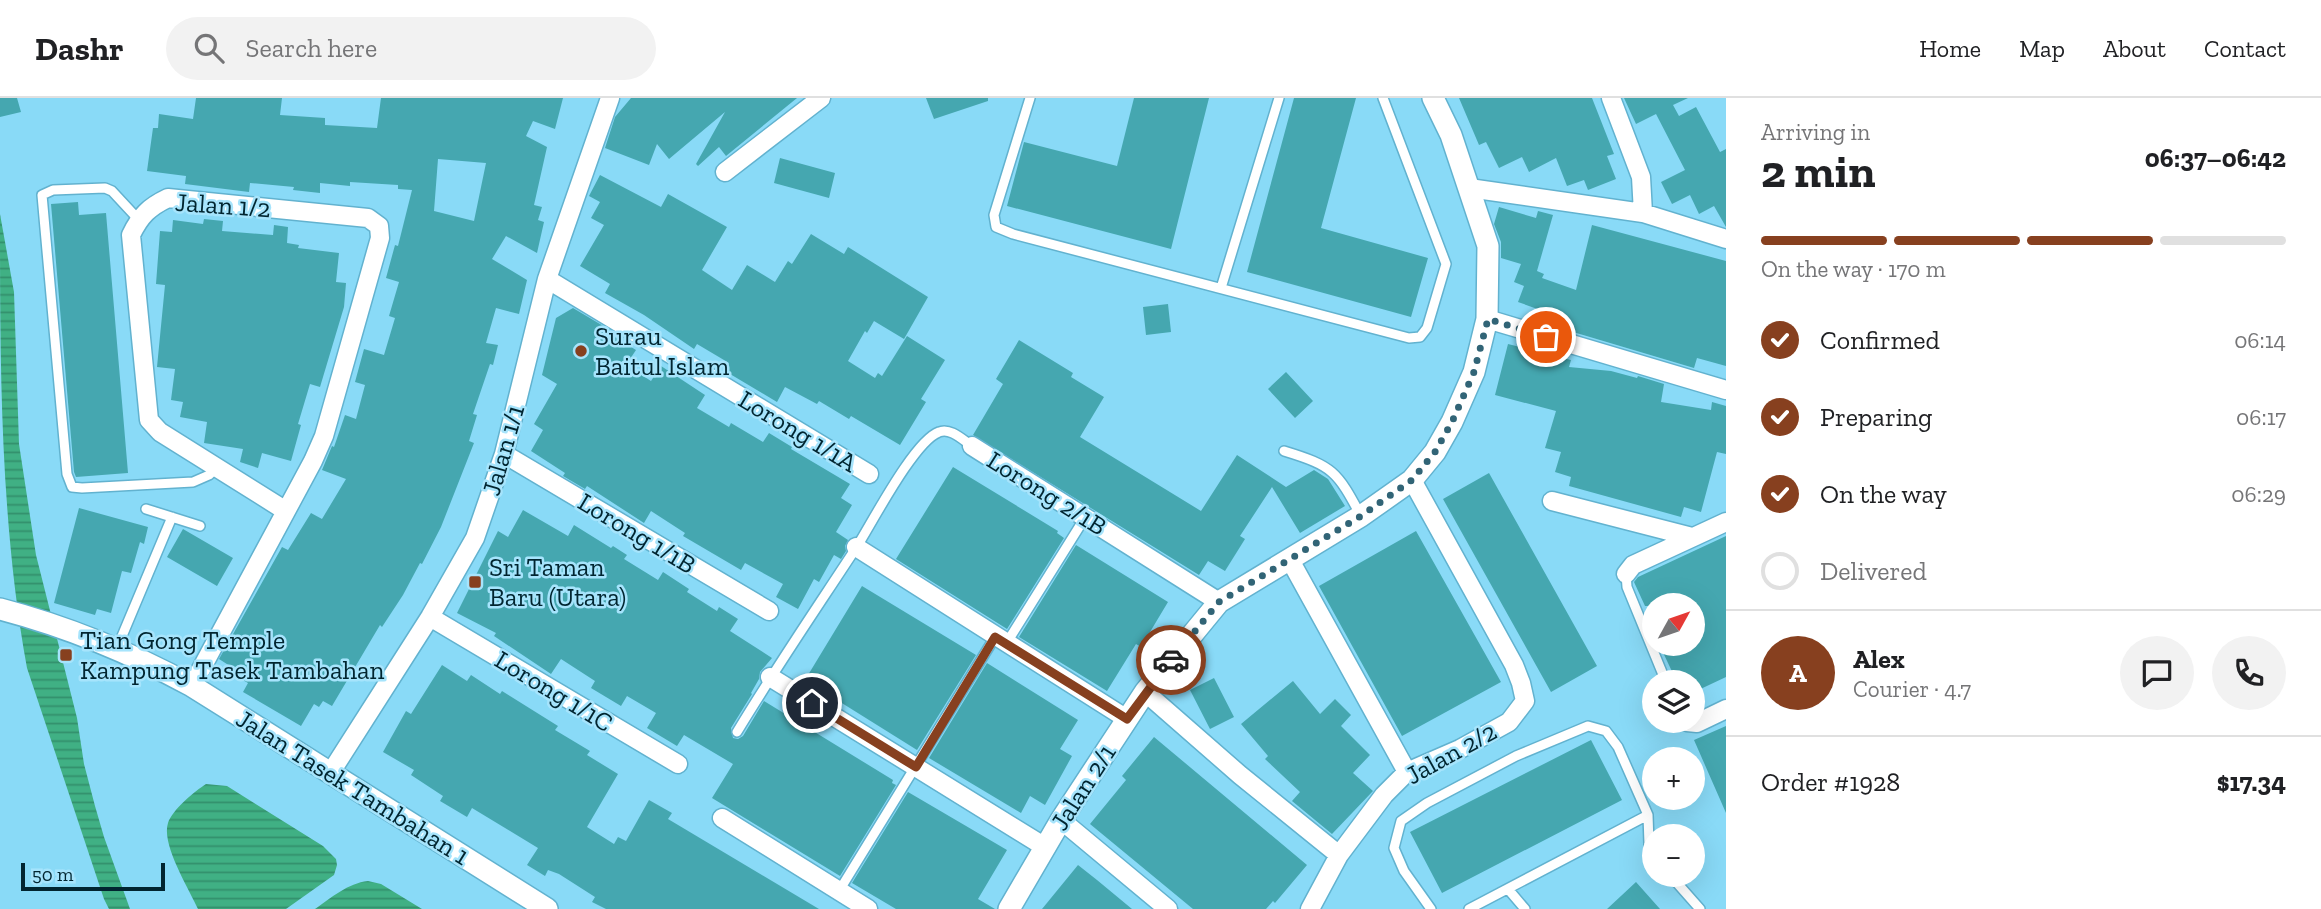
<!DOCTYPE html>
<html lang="en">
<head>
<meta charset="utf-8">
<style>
  :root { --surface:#fff; --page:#f2f2f2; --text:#202124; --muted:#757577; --line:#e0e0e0; --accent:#87401f }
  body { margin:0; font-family:"Zilla Slab",serif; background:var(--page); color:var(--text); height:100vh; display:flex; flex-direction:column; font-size:26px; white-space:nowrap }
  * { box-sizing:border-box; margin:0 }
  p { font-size:23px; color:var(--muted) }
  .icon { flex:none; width:38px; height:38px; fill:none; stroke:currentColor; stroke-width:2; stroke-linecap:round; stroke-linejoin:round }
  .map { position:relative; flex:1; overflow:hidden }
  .panel { display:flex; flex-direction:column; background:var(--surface); width:595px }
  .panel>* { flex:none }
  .needle { width:46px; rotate:50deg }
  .controls { position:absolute; left:1642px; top:495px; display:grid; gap:14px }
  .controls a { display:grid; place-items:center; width:63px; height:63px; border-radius:50%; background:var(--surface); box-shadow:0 7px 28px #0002; font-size:35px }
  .scale { position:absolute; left:21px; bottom:18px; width:144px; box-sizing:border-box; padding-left:7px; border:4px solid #012530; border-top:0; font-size:19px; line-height:24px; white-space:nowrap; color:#012530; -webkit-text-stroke:5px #a6e4fc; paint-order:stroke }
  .pin { position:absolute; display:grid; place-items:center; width:60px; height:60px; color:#fff; margin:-30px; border:4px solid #fff; border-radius:50%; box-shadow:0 2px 7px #0007 }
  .courier { position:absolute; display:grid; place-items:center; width:70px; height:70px; margin:-35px; border:5px solid #87401f; border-radius:50%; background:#fff; color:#222; box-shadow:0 2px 9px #0007 }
  .head em { font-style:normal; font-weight:800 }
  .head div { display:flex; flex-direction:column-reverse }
  .head { display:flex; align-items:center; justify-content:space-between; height:119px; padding:0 35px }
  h1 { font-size:46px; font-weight:800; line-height:52px }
  .bar { display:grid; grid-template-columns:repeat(4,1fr); gap:10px 7px; align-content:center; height:84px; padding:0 35px }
  .bar i { height:9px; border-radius:5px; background:var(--line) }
  .bar .active { background:var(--accent) }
  .bar p { grid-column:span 4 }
  .line { display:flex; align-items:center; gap:18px; padding:0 35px; border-top:2px solid var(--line) }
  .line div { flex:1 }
  .round { display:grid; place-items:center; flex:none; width:74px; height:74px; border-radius:37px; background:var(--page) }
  ol { padding:0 35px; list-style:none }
  li { display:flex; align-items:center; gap:21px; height:77px }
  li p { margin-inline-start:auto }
  li .icon { padding:7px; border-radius:50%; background:var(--accent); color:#fff; stroke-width:4 }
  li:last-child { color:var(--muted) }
  li i { width:38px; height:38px; border:4px solid var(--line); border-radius:50% }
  header { display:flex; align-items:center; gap:42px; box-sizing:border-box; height:98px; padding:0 35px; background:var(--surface); border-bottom:2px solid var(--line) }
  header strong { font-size:33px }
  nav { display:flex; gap:38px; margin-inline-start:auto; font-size:24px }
  .search { width:490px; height:63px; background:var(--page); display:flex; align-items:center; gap:18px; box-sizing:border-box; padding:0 24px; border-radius:38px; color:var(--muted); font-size:26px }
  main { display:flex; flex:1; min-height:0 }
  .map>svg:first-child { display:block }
  .water { fill:url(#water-rules) }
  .building { fill:#45a7b0; fill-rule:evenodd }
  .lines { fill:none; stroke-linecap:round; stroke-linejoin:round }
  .service-casing { stroke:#62b2cf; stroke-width:12 }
  .minor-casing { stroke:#62b2cf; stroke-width:21 }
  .tertiary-casing { stroke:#62b2cf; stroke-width:24 }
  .service { stroke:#fff; stroke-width:9 }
  .minor { stroke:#fff; stroke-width:18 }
  .tertiary { stroke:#fff; stroke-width:21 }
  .done { stroke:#316476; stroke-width:7; stroke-dasharray:0 12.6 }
  .route { stroke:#87401f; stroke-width:9 }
  .poi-dot { fill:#87401f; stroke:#a6e4fc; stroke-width:2.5 }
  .labels { text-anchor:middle; stroke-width:5; stroke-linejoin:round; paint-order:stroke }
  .street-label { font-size:26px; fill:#012530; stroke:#a6e4fc }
  .poi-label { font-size:26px; fill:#012530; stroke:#a6e4fc; text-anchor:start }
</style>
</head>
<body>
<header>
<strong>Dashr</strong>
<div class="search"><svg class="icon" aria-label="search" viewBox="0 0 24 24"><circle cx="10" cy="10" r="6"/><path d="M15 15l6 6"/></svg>Search here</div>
<nav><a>Home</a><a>Map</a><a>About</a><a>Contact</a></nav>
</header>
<main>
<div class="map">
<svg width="1726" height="811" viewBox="0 0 1726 811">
  <defs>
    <pattern id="water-rules" width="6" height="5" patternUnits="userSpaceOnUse" patternTransform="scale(1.75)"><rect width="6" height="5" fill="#40b084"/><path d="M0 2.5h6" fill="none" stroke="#338f6c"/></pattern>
  </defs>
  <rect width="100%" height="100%" fill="#89daf7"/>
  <path class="water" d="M 0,116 L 14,194 L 19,346 L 36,457 L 77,620 L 84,666 L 95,708 L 104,739 L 130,811 L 109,811 L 104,801 L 27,570 C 0,422 0,267 0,116 Z
    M 206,686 L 227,688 L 323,748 L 336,761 L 337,767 L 334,777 L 286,811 L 198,811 C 189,791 161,746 168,725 C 172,712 195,693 206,686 Z
    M 368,783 L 381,786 L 422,811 L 315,811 C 331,800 348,785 368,783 Z"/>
  <path class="building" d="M 0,0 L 17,0 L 21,14 L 0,19 Z
    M 196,0 L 282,0 L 280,17 L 325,20 L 325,27 L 377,30 L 381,0 L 563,0 L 555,31 L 533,23 L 526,38 L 547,49 L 534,107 L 542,109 L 538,122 L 544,124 L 537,155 L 506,138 L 492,161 L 527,182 L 519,216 L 496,210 L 486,245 L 498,247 L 493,267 L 490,266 L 473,316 L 477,317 L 469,343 L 474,345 L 441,429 L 422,466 L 420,465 L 403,497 L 382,529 L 380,527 L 332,608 L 323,603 L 319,609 L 314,606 L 301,628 L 243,594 L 248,585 L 227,573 L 230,568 L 219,561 L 282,449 L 288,452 L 311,415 L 322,421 L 346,381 L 322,372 L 332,348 L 334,349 L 345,317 L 356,321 L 365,287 L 355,284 L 364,251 L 384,257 L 395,220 L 389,218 L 399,184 L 386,180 L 395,147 L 398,148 L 412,92 L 398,91 L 398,87 L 350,84 L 350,88 L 320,85 L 320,95 L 293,92 L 294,89 L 250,85 L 249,94 L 185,86 L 186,78 L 147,73 L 153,30 L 158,30 L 159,16 L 193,21 ZM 438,61 L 486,65 L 474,123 L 434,113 Z
    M 631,0 L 797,0 L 726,58 L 719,49 L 698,68 L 696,66 L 725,14 L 669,61 L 657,46 L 649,67 L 605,50 L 615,19 Z
    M 926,0 L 988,0 L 988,3 L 934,21 Z
    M 1134,0 L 1209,0 L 1171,151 L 1007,108 L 1024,44 L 1117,68 Z
    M 1294,0 L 1356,0 L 1321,130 L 1428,160 L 1411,219 L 1247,174 Z
    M 1459,0 L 1592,0 L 1614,56 L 1607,58 L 1616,81 L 1588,92 L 1584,82 L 1567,88 L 1556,60 L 1529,74 L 1522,59 L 1499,70 L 1486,44 L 1479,47 Z
    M 1624,0 L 1688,0 L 1673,7 L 1679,18 L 1696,9 L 1720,54 L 1726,51 L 1726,129 L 1714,108 L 1699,116 L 1690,97 L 1672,106 L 1661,84 L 1685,72 L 1656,16 L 1636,26 Z
    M 780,60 L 835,75 L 829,100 L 774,85 Z
    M 600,77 L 661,109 L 668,96 L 727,129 L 702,172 L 732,192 L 747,167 L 775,184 L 788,163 L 792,166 L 811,136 L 844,156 L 848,149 L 928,199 L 904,241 L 874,223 L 867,235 L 865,233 L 848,263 L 875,280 L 878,275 L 882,278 L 907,238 L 945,262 L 921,301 L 926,304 L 900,347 L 851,318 L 849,321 L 819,303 L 817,306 L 785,289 L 777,304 L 725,273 L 729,265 L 697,246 L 694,251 L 644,217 L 605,195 L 610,186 L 580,168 L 604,127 L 591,120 L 600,104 L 589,98 Z
    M 78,104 L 79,117 L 106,115 L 128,375 L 76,379 L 74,374 L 51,106 Z
    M 1499,109 L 1536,120 L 1538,113 L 1553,117 L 1537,173 L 1544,176 L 1542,180 L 1576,192 L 1592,127 L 1726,163 L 1726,268 L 1697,260 L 1694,270 L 1553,228 L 1557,218 L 1518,204 L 1524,188 L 1514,184 L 1521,166 L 1501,160 L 1501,144 L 1494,126 Z
    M 204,121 L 223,123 L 222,133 L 273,137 L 274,127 L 288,129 L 287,145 L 299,147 L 298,150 L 339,155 L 336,184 L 346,185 L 344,209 L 320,289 L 310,286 L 298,326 L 301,327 L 291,363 L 262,355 L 258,370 L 240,364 L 243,351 L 204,345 L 207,324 L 180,319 L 183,304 L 171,302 L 175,271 L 157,269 L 165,187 L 156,186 L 160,133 L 172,134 L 173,122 L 203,126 Z
    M 1168,206 L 1171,234 L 1146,237 L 1143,209 Z
    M 573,210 L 610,232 L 608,235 L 636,252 L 626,267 L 651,283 L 661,268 L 705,297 L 697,310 L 729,329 L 731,325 L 763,344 L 769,335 L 792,349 L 791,351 L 850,386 L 841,400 L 852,407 L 836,434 L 848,442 L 845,448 L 846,453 L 841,461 L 834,457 L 819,484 L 814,481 L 798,511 L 776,499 L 783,486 L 745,465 L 741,472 L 683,438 L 685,435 L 651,413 L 644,425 L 587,388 L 585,391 L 563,378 L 565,375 L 531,353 L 543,332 L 534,326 L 557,286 L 542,277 L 556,220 Z
    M 1019,242 L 1073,275 L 1071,279 L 1104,299 L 1080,339 L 1201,413 L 1237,357 L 1286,389 L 1314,372 L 1328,381 L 1345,408 L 1300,435 L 1272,389 L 1240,438 L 1245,441 L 1225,473 L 1208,463 L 1199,477 L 973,337 L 1003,286 L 996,281 Z
    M 1508,246 L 1571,262 L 1569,269 L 1611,273 L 1637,280 L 1638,278 L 1664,286 L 1661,304 L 1711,312 L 1712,304 L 1726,308 L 1726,356 L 1717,354 L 1701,414 L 1684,409 L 1681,419 L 1569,388 L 1571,379 L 1555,374 L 1561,354 L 1545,350 L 1556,313 L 1495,297 Z
    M 1286,274 L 1313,303 L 1295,320 L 1268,291 Z
    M 953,369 L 1058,433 L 1057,435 L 1064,440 L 1007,531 L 896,461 Z
    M 1489,375 L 1597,568 L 1551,594 L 1443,401 Z
    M 79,410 L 148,429 L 144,446 L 140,444 L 131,475 L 122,473 L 111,515 L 97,511 L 95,517 L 54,505 Z
    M 523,412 L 568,438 L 574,427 L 611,450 L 613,448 L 627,457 L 624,461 L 658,482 L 663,474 L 689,491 L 687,494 L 717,513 L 719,509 L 738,521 L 730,533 L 772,560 L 760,574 L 759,581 L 751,595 L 752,596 L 731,630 L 733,640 L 738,641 L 743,638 L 764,603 L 893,682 L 892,685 L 896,687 L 840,778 L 712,700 L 733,666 L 684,637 L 677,648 L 647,630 L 656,615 L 627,598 L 621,608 L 591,590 L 595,583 L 561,561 L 551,576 L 494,538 L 496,535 L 457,515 L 498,433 L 508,439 Z
    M 183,431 L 233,460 L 217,488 L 167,459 Z
    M 1416,433 L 1501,584 L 1402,638 L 1319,488 Z
    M 1726,438 L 1726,579 L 1692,595 L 1692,584 L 1677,584 L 1659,546 L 1692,546 L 1692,508 L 1645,508 L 1634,484 L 1638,479 Z
    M 1076,447 L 1168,504 L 1141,549 L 1136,546 L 1107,593 L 1019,539 Z
    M 862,488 L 976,557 L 917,652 L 805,582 Z
    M 987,565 L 1078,622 L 1060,651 L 1072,658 L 1045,707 L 1030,698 L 1021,715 L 929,660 Z
    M 442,567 L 467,583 L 471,577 L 500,596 L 502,593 L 558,628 L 555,632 L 590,653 L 587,657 L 618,676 L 587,729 L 614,746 L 618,739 L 626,743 L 649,702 L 672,715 L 668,721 L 819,811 L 606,811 L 592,804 L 595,799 L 559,776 L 548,772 L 545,778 L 527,767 L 538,750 L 472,710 L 467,719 L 440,703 L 443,698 L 411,677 L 414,672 L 383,654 L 406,613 L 411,616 Z
    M 1214,580 L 1234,619 L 1210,631 L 1190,592 Z
    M 1293,583 L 1320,616 L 1335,601 L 1351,617 L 1341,628 L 1370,657 L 1353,675 L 1373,693 L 1332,736 L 1292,703 L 1300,694 L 1265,661 L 1268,658 L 1241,626 Z
    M 1726,628 L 1726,715 L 1694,642 Z
    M 1154,639 L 1307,767 L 1275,805 L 1273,803 L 1266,811 L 1193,811 L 1090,726 L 1126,682 L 1122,678 Z
    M 1591,642 L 1622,702 L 1442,795 L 1410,734 Z
    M 908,694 L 1007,752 L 978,801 L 995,811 L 896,811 L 852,785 Z
    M 1078,767 L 1097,782 L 1132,811 L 1042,811 Z
    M 1636,784 L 1660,811 L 1607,811 Z"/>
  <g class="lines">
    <defs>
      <path id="service" d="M 1030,0 L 994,117 L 996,129 L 1013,136 L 1409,240 L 1420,239 L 1427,230 L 1446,166 L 1383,0
        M 138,121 L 112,93 L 105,90 L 53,92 L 42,97 L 67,376 L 72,389 L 82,390 L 193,384 L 209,377 L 216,370
        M 1221,190 L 1279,0
        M 1284,353 C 1333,368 1337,373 1361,418
        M 146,411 L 200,428
        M 1626,476 L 1627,489 L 1666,584
        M 1006,546 L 1086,418
        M 117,550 L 172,419
        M 737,634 C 775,571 816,511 856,450 C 872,425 914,343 939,334 C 950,329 963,342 972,348
        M 1670,777 L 1700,811
        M 1508,791 L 1525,811
        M 839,793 L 995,539
        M 1431,811 L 1404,773 L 1394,750 L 1401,723 L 1427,705 L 1516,658 L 1588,628 L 1606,633 L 1618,649 L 1648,717 L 1649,746 L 1654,755
        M 1469,811 L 1648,717"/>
      <path id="minor" d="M 1611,0 L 1641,79 L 1643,115
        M 725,74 L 821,0
        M 1469,90 L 1643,115 L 1726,141
        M 547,181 L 869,376
        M 1487,221 L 1726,292
        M 972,348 L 1219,504
        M 504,356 L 769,513
        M 1552,403 L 1692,439
        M 856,449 L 1127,621
        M 1290,462 L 1407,674
        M 1626,476 L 1633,467 L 1726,424
        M 430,519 L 678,666
        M 770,579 L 1045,749
        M 192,588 L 313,363 L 324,338 L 380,140 L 379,128 L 368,120 L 168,100 C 149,109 140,118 131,137 L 149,322 L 160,334 L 286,413
        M 1145,594 L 1240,677 L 1339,757
        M 1687,624 L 1697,625 L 1726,611
        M 331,674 L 430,519 L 475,440 L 504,356 L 547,181 L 610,0
        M 722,720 L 868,811
        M 1061,722 L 1168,811
        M 1310,811 L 1339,757 L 1384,697 L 1407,674 L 1460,651 L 1509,624 L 1525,603 L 1521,585 L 1514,567 L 1412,382"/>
      <path id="tertiary" d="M 0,511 C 69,529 129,554 192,588 L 547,811
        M 1009,811 L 1061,722 L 1145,594 L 1219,504 L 1361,418 L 1412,382 L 1435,354 L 1452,324 L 1474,274 L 1487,221 L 1488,148 L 1451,37 L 1433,0"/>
    </defs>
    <use href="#service" class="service-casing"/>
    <use href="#minor" class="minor-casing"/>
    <use href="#tertiary" class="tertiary-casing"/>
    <use href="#service" class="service"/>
    <use href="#minor" class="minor"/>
    <use href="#tertiary" class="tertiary"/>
  </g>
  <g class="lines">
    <path class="done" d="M 1171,562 L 1219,504 L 1361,418 L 1412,382 L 1435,354 L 1452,324 L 1474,274 L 1488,221 L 1546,239"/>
    <path class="route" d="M 812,605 L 916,669 L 995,539 L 1127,621 L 1171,562"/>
  </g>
  <g class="poi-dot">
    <circle cx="581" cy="253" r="7"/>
    <rect x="468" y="477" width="14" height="14" rx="3.5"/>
    <rect x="59" y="550" width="14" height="14" rx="3.5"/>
  </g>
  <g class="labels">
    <g class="street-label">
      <text transform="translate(223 107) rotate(4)" y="9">Jalan 1/2</text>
      <text transform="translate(798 333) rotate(31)" y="9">Lorong 1/1A</text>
      <text transform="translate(503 352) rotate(-74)" y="9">Jalan 1/1</text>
      <text transform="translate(1047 395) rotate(32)" y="9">Lorong 2/1B</text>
      <text transform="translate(637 435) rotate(31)" y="9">Lorong 1/1B</text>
      <text transform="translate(554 593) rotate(31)" y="9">Lorong 1/1C</text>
      <text transform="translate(1451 655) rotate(-29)" y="9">Jalan 2/2</text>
      <text transform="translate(353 689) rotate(32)" y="9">Jalan Tasek Tambahan 1</text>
      <text transform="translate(1083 689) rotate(-57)" y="9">Jalan 2/1</text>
    </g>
    <g class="poi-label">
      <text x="595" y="247">Surau<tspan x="595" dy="30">Baitul Islam</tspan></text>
      <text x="489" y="478">Sri Taman<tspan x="489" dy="30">Baru (Utara)</tspan></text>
      <text x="80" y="551">Tian Gong Temple<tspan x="80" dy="30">Kampung Tasek Tambahan</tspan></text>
    </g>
  </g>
</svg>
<div class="controls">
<a><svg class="needle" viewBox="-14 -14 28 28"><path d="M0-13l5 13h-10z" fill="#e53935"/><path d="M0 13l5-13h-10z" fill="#757577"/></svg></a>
<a><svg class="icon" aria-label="layers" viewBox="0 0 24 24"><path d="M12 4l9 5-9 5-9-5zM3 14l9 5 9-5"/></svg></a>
<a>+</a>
<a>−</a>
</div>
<div class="scale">50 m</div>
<div class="pin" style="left:1546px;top:239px;background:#ea580c"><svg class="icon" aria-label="bag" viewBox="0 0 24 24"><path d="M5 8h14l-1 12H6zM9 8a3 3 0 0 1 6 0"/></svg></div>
<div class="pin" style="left:812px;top:605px;background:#1f2937"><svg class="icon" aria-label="home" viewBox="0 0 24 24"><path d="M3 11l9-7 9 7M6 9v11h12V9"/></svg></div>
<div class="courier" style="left:1171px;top:562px"><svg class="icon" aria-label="car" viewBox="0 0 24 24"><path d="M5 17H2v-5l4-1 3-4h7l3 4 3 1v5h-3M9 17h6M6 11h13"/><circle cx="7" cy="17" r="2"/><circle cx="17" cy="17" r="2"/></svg></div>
</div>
<section class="panel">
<div class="head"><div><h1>2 min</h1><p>Arriving in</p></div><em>06:37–06:42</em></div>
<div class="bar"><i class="active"></i><i class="active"></i><i class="active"></i><i></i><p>On the way · 170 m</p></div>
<ol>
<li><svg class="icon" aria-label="check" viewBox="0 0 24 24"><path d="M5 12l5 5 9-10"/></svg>Confirmed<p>06:14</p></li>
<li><svg class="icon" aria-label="check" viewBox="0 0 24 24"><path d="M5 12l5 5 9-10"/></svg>Preparing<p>06:17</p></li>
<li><svg class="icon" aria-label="check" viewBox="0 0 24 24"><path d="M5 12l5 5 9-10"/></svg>On the way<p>06:29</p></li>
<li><i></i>Delivered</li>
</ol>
<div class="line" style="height:126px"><b class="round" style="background:var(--accent);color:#fff">A</b><div><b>Alex</b><p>Courier · 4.7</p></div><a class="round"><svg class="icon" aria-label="chat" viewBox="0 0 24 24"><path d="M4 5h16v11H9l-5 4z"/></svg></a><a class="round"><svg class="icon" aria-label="phone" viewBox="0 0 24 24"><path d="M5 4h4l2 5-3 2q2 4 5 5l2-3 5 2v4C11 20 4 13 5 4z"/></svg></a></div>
<div class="line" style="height:91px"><div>Order #1928</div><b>$17.34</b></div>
</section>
</main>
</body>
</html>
